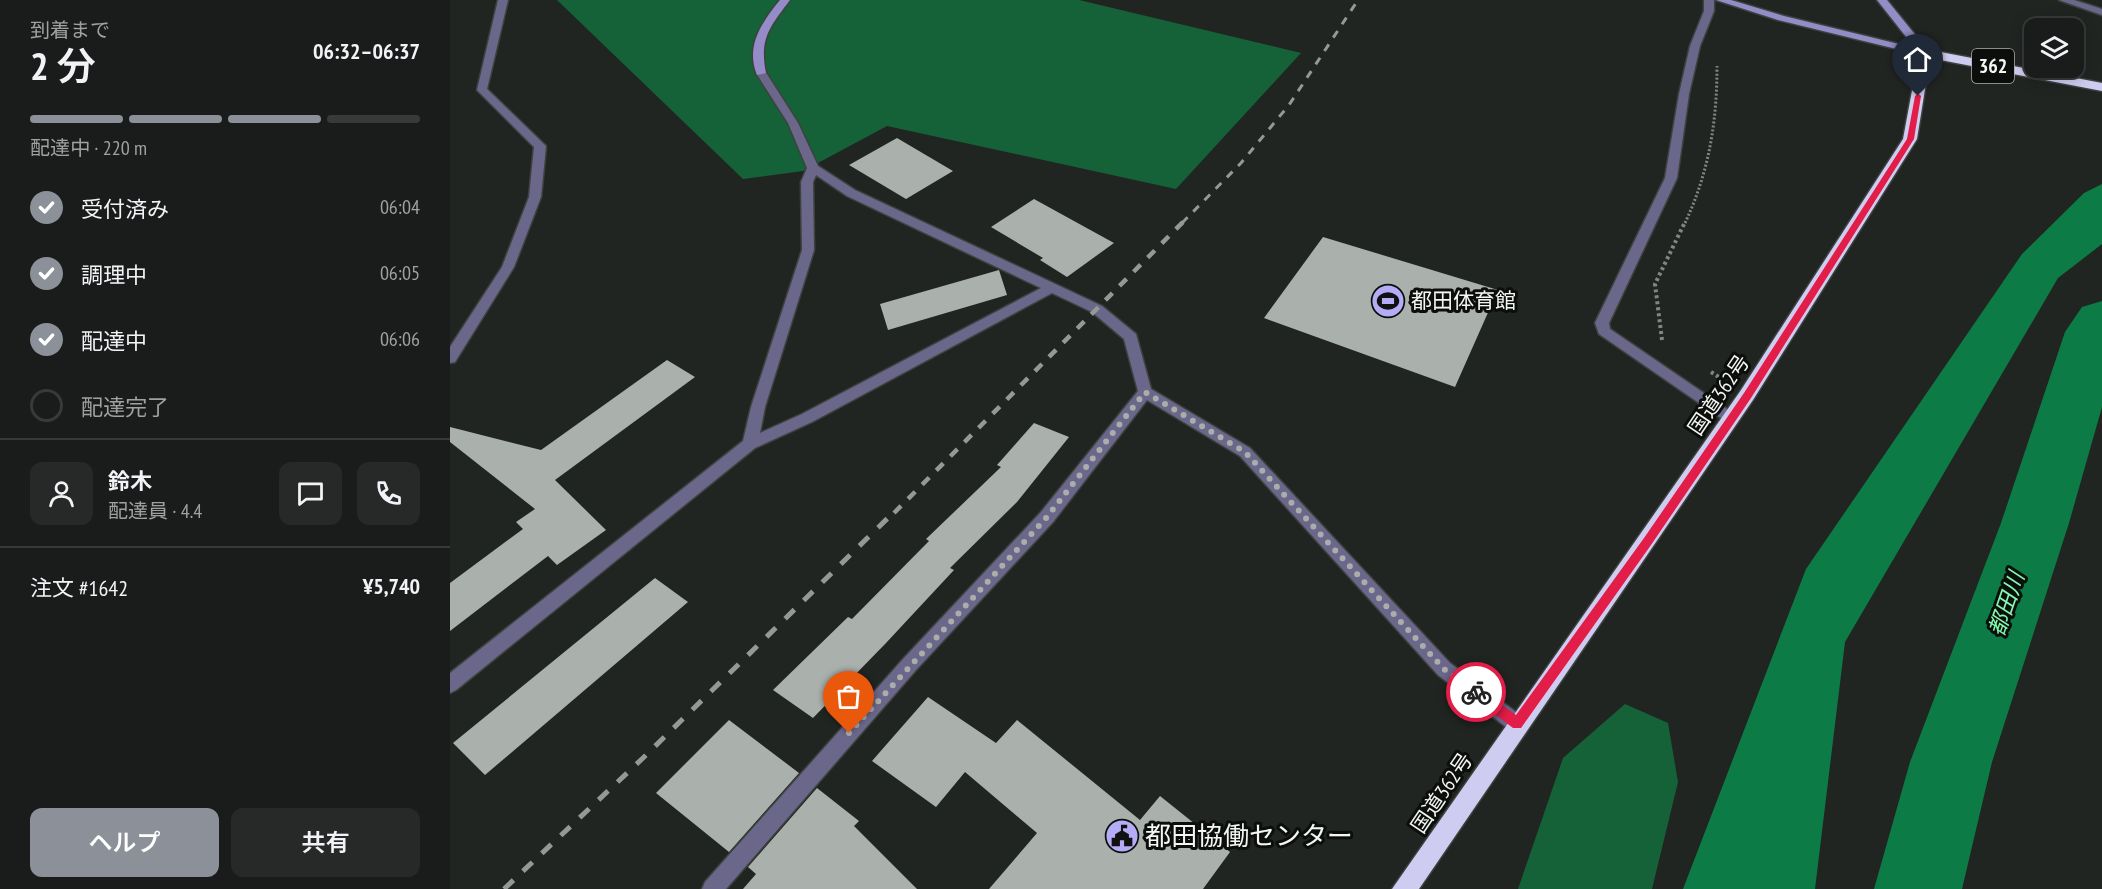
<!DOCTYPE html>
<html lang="ja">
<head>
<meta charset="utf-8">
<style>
  :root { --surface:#191c1a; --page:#262927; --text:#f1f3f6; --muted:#9fa1a2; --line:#373a39; --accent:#8c9099 }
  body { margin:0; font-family:"PT Sans Narrow","Noto Sans JP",sans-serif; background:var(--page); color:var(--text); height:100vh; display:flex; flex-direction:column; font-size:22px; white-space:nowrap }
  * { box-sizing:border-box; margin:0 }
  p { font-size:20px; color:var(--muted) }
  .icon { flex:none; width:33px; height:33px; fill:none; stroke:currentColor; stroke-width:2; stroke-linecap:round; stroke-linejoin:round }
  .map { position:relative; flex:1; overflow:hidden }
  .drawer { display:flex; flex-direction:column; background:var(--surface); width:450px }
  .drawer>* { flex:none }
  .controls { position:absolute; left:1574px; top:18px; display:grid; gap:12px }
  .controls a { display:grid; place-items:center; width:60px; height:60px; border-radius:12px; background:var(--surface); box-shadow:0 3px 15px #0003,0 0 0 2px var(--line); font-size:30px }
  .pin { position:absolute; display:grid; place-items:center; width:51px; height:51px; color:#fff; margin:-62px -26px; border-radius:50% 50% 50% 0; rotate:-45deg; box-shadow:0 0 6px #0007 }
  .pin .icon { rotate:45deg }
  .courier { position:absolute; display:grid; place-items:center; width:60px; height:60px; margin:-30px; border:4px solid #e11d48; border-radius:50%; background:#fff; color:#222; box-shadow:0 2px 8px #0007 }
  .headline em { font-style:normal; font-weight:600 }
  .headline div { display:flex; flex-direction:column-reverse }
  .headline { display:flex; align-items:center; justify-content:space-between; height:102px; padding:0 30px }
  h1 { font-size:39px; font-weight:600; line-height:45px }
  .bar { display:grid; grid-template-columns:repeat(4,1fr); gap:9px 6px; align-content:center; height:72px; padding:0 30px }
  .bar i { height:8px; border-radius:4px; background:var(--line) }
  .bar .selected { background:var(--accent) }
  .bar p { grid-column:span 4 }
  .line { display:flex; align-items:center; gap:15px; padding:0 30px; border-top:2px solid var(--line) }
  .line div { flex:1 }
  .round { display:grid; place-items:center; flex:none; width:63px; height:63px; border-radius:12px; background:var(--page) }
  ol { padding:0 30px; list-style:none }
  li { display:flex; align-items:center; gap:18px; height:66px }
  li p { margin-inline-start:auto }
  li .icon { padding:6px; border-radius:50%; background:var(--accent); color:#fff; stroke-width:4 }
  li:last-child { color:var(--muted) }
  li i { width:33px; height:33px; border:3px solid var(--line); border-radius:50% }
  .button { display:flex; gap:12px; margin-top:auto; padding:12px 30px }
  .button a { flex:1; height:69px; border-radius:12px; background:var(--accent); color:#fff; font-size:24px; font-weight:600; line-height:69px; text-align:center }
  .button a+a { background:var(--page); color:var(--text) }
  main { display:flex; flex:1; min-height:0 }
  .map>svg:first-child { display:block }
  .forest { fill:#156238 }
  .water { fill:#0d7b45 }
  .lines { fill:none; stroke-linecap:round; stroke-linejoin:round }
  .river { fill:#0d7b45; fill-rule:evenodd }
  .building { fill:#aab0ac }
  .street-casing { stroke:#3e423f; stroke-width:3 }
  .secondary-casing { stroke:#3e423f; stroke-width:3 }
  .highway-casing { stroke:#3e423f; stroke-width:3 }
  .path-far1 { stroke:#828683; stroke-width:3; stroke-dasharray:2 2; stroke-linecap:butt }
  .path { stroke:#828683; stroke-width:4; stroke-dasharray:3 3; stroke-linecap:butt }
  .street { fill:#6a678b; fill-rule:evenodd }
  .secondary { fill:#938cc6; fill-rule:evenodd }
  .highway { fill:#cfccf1; fill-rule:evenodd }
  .rail-far2 { stroke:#959996; stroke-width:3; stroke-dasharray:8 8; stroke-linecap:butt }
  .rail-far1 { stroke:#959996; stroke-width:4.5; stroke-dasharray:10 10; stroke-linecap:butt }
  .rail { stroke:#959996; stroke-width:5; stroke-dasharray:13 13; stroke-linecap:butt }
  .route { fill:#e11d48 }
  .done { stroke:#aaadaa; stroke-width:6; stroke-dasharray:0 10.8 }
  .labels { text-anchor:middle; stroke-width:6; stroke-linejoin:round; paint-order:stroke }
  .shield { fill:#0c0e0c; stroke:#aeb0ae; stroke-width:1.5 }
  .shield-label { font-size:20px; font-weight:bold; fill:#f3f6f3 }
  .poi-label { font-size:21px; fill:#f3f6f3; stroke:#0c0e0c; text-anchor:start }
  .street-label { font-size:21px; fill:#f3f6f3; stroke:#0c0e0c }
  .water-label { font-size:22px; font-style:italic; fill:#80fbad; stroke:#0c0e0c }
  .near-poi-label { font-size:26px; fill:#f3f6f3; stroke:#0c0e0c; text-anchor:start }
</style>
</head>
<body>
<main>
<section class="drawer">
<div class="headline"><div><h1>2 分</h1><p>到着まで</p></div><em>06:32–06:37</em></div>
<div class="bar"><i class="selected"></i><i class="selected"></i><i class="selected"></i><i></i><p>配達中 · 220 m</p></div>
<ol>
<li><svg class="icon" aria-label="check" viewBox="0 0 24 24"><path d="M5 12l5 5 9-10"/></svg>受付済み<p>06:04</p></li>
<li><svg class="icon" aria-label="check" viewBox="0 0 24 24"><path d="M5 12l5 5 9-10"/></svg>調理中<p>06:05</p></li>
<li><svg class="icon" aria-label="check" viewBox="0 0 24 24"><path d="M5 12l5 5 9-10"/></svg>配達中<p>06:06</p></li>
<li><i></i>配達完了</li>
</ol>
<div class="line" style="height:108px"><a class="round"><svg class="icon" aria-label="person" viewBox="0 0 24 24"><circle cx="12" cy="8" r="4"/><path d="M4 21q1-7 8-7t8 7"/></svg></a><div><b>鈴木</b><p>配達員 · 4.4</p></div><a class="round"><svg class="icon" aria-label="chat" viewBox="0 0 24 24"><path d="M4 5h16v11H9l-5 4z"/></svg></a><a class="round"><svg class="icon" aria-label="phone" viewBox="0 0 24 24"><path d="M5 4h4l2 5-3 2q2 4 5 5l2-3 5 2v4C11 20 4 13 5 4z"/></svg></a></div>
<div class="line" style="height:78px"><div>注文 #1642</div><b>¥5,740</b></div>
<div class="button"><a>ヘルプ</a><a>共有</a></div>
</section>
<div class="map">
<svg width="1652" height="889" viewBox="0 0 1652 889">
  <rect width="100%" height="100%" fill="#212522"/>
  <path class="forest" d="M 107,0 L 629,0 L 851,53 L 726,189 L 437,126 L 353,171 L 293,179 Z
    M 1175,704 L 1218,723 L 1228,782 L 1202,889 L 1068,889 L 1113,758 Z"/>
  <path class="water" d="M 1652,184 L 1652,244 L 1608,278 L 1395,642 L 1365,889 L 1233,889 L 1356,569 L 1572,254 L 1634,193 Z"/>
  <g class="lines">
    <path class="river" d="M 1652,301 L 1652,407 L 1619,523 L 1542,762 L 1512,889 L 1424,889 L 1460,762 L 1551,523 L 1615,332 L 1632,307 Z"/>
  </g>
  <path class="building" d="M 447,138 L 503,171 L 456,199 L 399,165 Z
    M 584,199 L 664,243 L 617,277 L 590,260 L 593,258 L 541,227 Z
    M 873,237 L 1048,290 L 1005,387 L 814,318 Z
    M 549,270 L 557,295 L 438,330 L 430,304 Z
    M 217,360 L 245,377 L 105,480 L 156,530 L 107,565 L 98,556 L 0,631 L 0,583 L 73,529 L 66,522 L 85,509 L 0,442 L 0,427 L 91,450 Z
    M 584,423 L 619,437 L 567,502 L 500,568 L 504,570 L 436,643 L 363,718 L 323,690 L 398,617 L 402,619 L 479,541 L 476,539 L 551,467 L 547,465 Z
    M 205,578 L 238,602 L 35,775 L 3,743 Z
    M 478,697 L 546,743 L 567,720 L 690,820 L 710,796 L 780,852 L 753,889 L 539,889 L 587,833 L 515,772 L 486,807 L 422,761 Z
    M 279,720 L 349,773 L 279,852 L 206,793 Z
    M 367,788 L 409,821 L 404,826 L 467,889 L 293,889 L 306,874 L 298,867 Z"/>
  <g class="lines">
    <defs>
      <path id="street" d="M 48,0 L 58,0 L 37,89 L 96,146 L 91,197 L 64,267 L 5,362 L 0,363 L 0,347 L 52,267 L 79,197 L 84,147 L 27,90 Z
        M 1254,0 L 1264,0 L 1264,11 L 1250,46 L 1239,94 L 1227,178 L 1159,323 L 1160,329 L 1286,415 L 1288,419 L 1281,425 L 1149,334 L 1145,323 L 1215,178 L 1229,94 L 1240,46 L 1254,11 Z
        M 1609,0 L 1624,0 L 1652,9 L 1652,15 Z
        M 311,70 L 315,71 L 348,123 L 368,166 L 405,190 L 652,306 L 686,334 L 701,389 L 800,448 L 1000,663 L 1074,718 L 1076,724 L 1074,730 L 1067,733 L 1060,730 L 988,675 L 790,456 L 697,400 L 603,522 L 466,670 L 276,889 L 252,889 L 255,882 L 454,658 L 591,512 L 688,391 L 674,339 L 642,312 L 602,293 L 362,422 L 305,448 L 6,690 L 0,693 L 0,673 L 293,441 L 301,407 L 352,250 L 351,182 L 357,168 L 338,123 L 306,73 ZM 366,175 L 397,196 L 591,288 L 352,414 L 310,433 L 315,407 L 364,250 L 363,182 Z"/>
      <path id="secondary" d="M 330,0 L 340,0 C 320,27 309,38 316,73 L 307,75 C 295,46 312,22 330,0 Z
        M 1266,0 L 1281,0 L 1334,16 L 1465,48 L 1427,0 L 1437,0 L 1480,53 L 1475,56 L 1328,20 Z"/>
      <path id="highway" d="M 1475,49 L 1652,83 L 1652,91 L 1480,58 L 1467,139 L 1303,400 L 969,889 L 942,889 L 1291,390 L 1453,139 L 1469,53 Z"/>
    </defs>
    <use href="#street" class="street-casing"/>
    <use href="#secondary" class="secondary-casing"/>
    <use href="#highway" class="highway-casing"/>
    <path class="path-far1" d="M 1235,223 C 1259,172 1267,122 1267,66"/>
    <path class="path" d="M 1212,340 L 1205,284 L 1235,222
      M 1261,372 L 1275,381"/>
    <use href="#street" class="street"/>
    <use href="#secondary" class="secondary"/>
    <use href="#highway" class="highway"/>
    <path class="rail-far2" d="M 732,223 L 791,163 L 839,105 L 908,0"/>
    <path class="rail-far1" d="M 444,513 L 733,222"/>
    <path class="rail" d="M 54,889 L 193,758 L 445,511"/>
  </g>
  <path class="route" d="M 1468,93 L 1471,96 L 1464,139 L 1301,398 L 1201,545 L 1071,728 L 1063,728 L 1021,696 L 1021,689 L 1030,689 L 1066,715 L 1194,538 L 1294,393 L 1457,139 L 1465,96 Z"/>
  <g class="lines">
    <path class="done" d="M 399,733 L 597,517 L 695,392 L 795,452 L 994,669 L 1026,692"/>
  </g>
  <defs>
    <symbol id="stadium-disc" viewBox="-11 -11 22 22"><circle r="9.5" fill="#b5acf8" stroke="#0c0e0c"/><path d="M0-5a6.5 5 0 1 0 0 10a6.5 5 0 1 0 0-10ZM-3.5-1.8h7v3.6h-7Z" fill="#111"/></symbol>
    <symbol id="civic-disc" viewBox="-11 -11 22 22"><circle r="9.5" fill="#b5acf8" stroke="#0c0e0c"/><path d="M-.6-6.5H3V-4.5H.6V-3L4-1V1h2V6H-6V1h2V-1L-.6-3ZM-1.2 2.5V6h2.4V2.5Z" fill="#111"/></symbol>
  </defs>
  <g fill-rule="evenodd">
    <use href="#stadium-disc" x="919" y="282" width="38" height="38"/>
    <use href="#civic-disc" x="653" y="817" width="38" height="38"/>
  </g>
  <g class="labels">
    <rect class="shield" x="1522" y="49" width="42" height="34" rx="4.5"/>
    <g class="shield-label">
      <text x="1543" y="73">362</text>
    </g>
    <g class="poi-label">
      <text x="961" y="308">都田体育館</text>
    </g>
    <g class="street-label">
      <text transform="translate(1269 395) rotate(-56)" y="7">国道362号</text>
      <text transform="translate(992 793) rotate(-56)" y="7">国道362号</text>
    </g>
    <g class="water-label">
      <text transform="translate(1556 604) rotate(-71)" y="8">都田川</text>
    </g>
    <g class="near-poi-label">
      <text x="695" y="845">都田協働センター</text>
    </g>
  </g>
</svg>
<div class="controls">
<a><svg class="icon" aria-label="layers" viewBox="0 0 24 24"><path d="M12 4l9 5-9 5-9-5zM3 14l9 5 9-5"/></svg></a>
</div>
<div class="pin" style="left:399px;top:733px;background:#ea580c"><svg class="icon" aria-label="bag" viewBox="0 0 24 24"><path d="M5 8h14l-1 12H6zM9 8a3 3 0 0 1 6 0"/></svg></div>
<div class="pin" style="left:1468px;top:96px;background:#1f2937"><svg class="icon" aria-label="home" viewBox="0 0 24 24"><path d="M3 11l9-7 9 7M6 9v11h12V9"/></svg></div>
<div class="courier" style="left:1026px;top:692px"><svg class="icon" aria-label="bike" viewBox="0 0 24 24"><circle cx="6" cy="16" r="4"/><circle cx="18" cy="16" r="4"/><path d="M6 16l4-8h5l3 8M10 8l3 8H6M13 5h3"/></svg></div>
</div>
</main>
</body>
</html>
